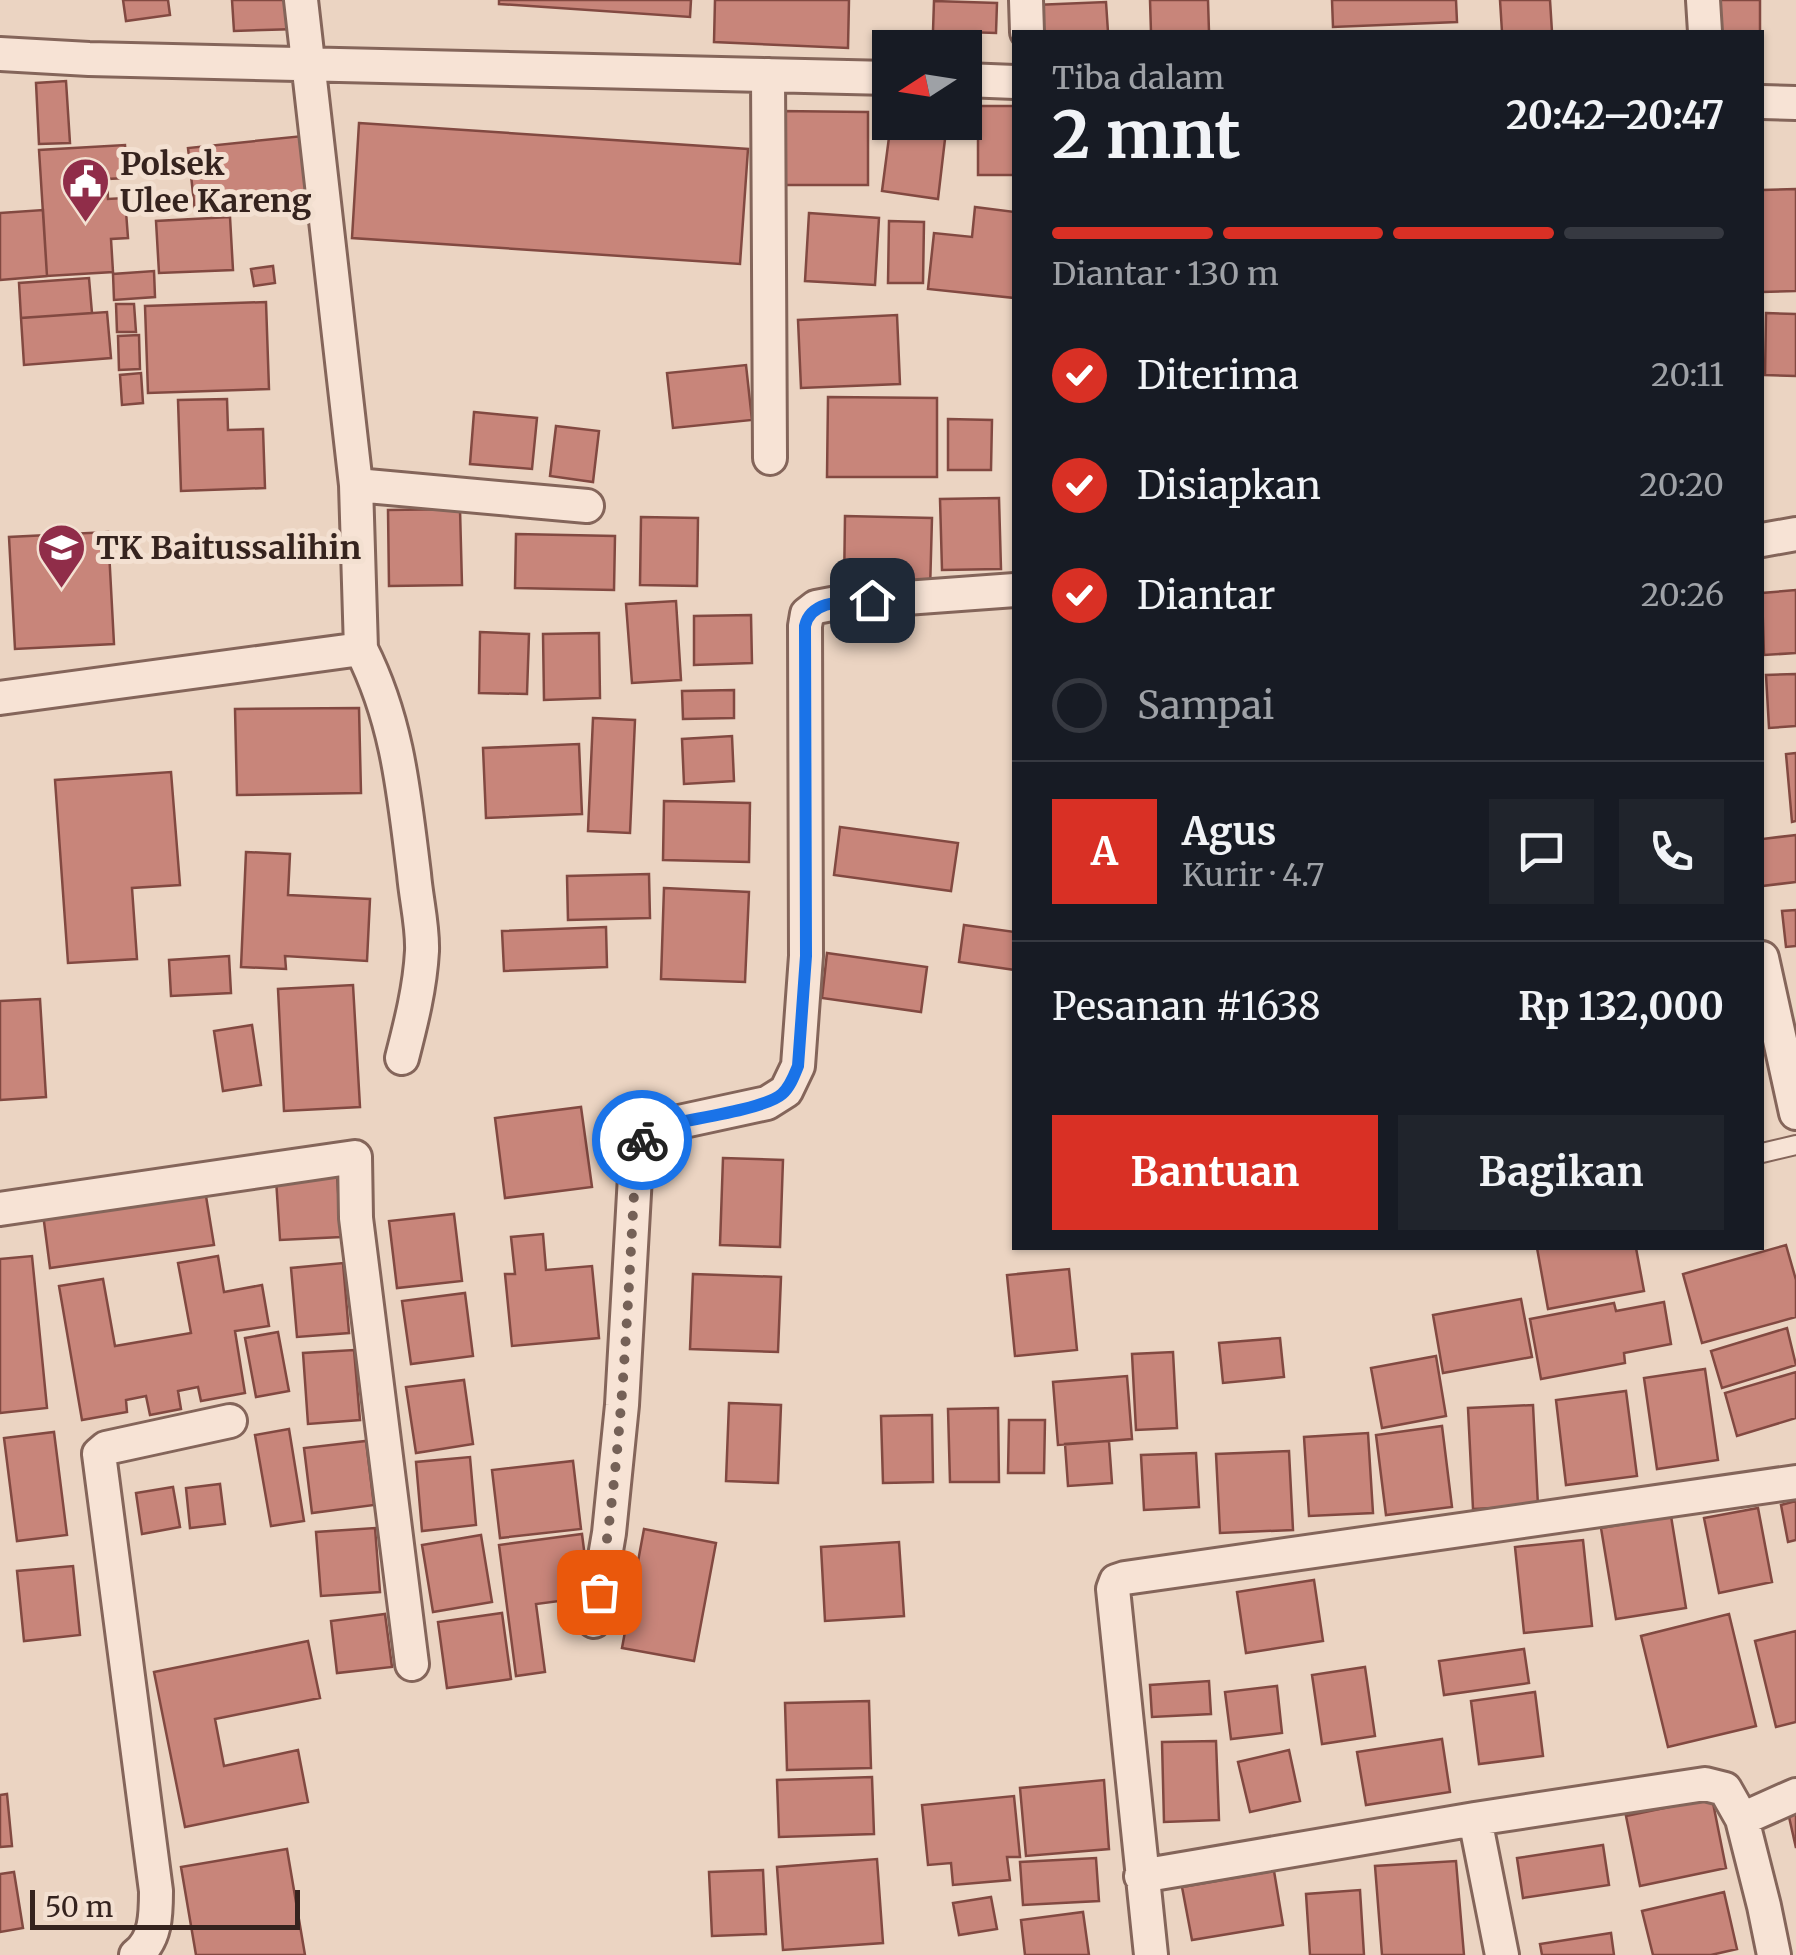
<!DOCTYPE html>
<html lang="id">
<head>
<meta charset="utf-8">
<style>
  :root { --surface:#171b24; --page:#20242c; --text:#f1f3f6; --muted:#9ea1a6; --line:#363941; --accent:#d93025 }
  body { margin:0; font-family:Merriweather,serif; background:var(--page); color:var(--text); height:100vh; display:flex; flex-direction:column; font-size:38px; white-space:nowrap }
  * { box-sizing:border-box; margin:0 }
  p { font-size:32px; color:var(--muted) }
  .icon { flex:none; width:55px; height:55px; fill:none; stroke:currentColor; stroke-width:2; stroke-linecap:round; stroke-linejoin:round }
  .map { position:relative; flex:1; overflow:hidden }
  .panel { position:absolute; left:1012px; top:30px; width:752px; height:1220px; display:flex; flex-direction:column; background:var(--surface); border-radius:0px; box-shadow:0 2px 8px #0004 }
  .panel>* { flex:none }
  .needle { width:65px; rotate:258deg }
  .buttons { position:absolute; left:872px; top:30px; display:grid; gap:20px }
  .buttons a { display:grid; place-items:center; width:110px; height:110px; border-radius:0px; background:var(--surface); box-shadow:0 2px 8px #0004; font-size:50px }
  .scale { position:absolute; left:30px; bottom:25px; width:270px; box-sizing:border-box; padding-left:10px; border:5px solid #35231e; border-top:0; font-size:28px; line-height:35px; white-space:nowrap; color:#35231e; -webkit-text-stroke:8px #f3e0d1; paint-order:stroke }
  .pin { position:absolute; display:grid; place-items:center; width:85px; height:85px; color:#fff; margin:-42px; border-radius:20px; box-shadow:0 5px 15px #0006 }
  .courier { position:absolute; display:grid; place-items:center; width:100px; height:100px; margin:-50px; border:8px solid #1a73e8; border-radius:50%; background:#fff; color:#222; box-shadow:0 2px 12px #0007 }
  .summary em { font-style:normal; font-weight:700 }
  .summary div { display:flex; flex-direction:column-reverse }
  .summary { display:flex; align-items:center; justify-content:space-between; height:170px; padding:0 40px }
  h1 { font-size:65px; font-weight:700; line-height:75px }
  .bar { display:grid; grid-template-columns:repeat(4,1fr); gap:15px 10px; align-content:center; height:120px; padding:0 40px }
  .bar i { height:12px; border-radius:8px; background:var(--line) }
  .bar .on { background:var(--accent) }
  .bar p { grid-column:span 4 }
  .line { display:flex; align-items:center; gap:25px; padding:0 40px; border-top:2px solid var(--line) }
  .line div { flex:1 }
  .round { display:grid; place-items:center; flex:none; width:105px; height:105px; border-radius:0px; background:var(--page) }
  ol { padding:0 40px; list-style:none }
  li { display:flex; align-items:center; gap:30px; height:110px }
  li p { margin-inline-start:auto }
  li .icon { padding:10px; border-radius:50%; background:var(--accent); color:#fff; stroke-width:4 }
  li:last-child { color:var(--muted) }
  li i { width:55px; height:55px; border:5px solid var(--line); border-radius:50% }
  .button { display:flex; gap:20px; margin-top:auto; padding:20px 40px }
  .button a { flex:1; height:115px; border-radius:0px; background:var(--accent); color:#fff; font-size:40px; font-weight:700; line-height:115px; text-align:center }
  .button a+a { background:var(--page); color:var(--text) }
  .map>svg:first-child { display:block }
  .building { fill:#c8857a; stroke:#824941; stroke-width:2.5 }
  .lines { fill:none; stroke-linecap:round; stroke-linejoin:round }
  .lane-casing { stroke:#84655a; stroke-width:22 }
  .street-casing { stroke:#84655a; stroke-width:38 }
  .lane { stroke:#f7e3d5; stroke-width:18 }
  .street { stroke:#f7e3d5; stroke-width:32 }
  .done { stroke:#756157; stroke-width:10; stroke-dasharray:0 18 }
  .route { stroke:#1a73e8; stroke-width:12 }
  .labels { text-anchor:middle; stroke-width:10; stroke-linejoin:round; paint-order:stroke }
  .poi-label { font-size:32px; font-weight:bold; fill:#35231e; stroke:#f3e0d1; text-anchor:start }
</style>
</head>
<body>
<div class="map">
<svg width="1796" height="1955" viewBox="0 0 1796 1955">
  <rect width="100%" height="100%" fill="#ebd4c2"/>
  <path class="building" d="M 123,0 L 168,0 L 170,15 L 126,21 Z
    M 232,0 L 295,0 L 297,29 L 234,31 Z
    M 499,0 L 691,0 L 690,17 L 499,4 Z
    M 715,0 L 849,0 L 848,48 L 714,42 Z
    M 1150,0 L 1208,0 L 1209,32 L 1151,32 Z
    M 1332,0 L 1456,0 L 1457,22 L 1333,27 Z
    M 1500,0 L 1550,0 L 1552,32 L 1502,32 Z
    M 1715,0 L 1760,0 L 1760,32 L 1715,32 Z
    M 934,1 L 997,3 L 996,33 L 933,31 Z
    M 1106,2 L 1108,32 L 1037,32 L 1035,5 Z
    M 66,81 L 70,143 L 39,144 L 36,83 Z
    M 978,106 L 1015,106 L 1015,175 L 978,175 Z
    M 778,111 L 868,112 L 868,185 L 777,185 Z
    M 891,122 L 947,122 L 938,199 L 882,191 Z
    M 359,123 L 748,149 L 740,264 L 352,238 Z
    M 303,136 L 310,200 L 195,212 L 188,148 Z
    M 125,145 L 127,178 L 107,179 L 108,199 L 125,198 L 128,238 L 111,239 L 113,272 L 47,276 L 39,150 Z
    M 1796,189 L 1796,291 L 1762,292 L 1762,190 Z
    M 975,207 L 1015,212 L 1015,298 L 928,289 L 934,233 L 972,237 Z
    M 43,210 L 47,276 L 0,280 L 0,213 Z
    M 809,213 L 879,218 L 875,285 L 805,281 Z
    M 230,217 L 233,270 L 159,273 L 156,221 Z
    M 889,221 L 924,222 L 923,283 L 888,283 Z
    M 273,266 L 275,283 L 254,286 L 251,269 Z
    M 154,271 L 155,297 L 114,300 L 113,274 Z
    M 89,278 L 92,313 L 21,318 L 19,283 Z
    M 266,302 L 269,389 L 148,393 L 145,306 Z
    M 116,304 L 134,304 L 136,332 L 117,332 Z
    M 107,312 L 111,358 L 24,365 L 21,318 Z
    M 1766,313 L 1796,314 L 1796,376 L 1765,375 Z
    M 897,315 L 900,384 L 801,388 L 798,320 Z
    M 139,335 L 140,369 L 119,370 L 118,336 Z
    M 746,365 L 752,420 L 673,428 L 667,373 Z
    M 141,373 L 143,403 L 122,405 L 120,375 Z
    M 828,397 L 937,398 L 937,477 L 827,477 Z
    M 227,399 L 228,430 L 263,429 L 265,488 L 181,491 L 178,400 Z
    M 474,412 L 537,418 L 532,469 L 470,464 Z
    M 948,419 L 992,420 L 991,470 L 948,470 Z
    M 556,426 L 599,431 L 593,482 L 550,476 Z
    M 999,498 L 1001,569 L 942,570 L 940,499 Z
    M 460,509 L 462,585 L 389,586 L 388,510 Z
    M 845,516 L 932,518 L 930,591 L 844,588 Z
    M 641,517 L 698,518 L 697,586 L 640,585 Z
    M 108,532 L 114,644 L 15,649 L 9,537 Z
    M 516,534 L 615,536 L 614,590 L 515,588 Z
    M 1796,590 L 1796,653 L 1764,655 L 1762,593 Z
    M 676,601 L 681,680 L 632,683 L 626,604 Z
    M 751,615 L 752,663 L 694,665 L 694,616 Z
    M 480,632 L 529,634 L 527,694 L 479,693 Z
    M 599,633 L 600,698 L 544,700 L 543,634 Z
    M 1796,674 L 1796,726 L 1769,728 L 1766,675 Z
    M 734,690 L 734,718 L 683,719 L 682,691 Z
    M 359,708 L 361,793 L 237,795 L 235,709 Z
    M 593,718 L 635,720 L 630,833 L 588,831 Z
    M 732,736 L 734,781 L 684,784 L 682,739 Z
    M 579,744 L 582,814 L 486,818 L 483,748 Z
    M 1796,753 L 1796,821 L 1792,822 L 1786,754 Z
    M 171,772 L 180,885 L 132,888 L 137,959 L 68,963 L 55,780 Z
    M 664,801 L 750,803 L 749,862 L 663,860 Z
    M 840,827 L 958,843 L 951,891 L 834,875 Z
    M 1796,835 L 1796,882 L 1762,886 L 1762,839 Z
    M 246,852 L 290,854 L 288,895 L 370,899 L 367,961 L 285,956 L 286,969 L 241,967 Z
    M 649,874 L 650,918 L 568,920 L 567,876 Z
    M 664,888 L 749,892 L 745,982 L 661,979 Z
    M 1796,910 L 1796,946 L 1786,947 L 1782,911 Z
    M 964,925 L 1015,932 L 1015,970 L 959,962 Z
    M 606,927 L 607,967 L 504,971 L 502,931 Z
    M 827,953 L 927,967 L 921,1012 L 822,998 Z
    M 229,956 L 231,993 L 171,996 L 169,960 Z
    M 353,985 L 360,1107 L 284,1111 L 278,989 Z
    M 40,999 L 46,1097 L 0,1100 L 0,1001 Z
    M 252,1025 L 261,1085 L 223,1091 L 214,1031 Z
    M 581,1107 L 592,1187 L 505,1198 L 495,1118 Z
    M 723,1158 L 783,1160 L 780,1247 L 720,1245 Z
    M 337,1175 L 341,1237 L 280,1240 L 276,1179 Z
    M 205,1190 L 214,1245 L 50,1268 L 43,1214 Z
    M 454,1214 L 462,1281 L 397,1288 L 389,1221 Z
    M 543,1234 L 546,1270 L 592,1266 L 599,1338 L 512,1346 L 505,1274 L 515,1274 L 511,1237 Z
    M 1786,1245 L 1796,1280 L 1796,1317 L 1702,1343 L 1683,1274 Z
    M 1537,1248 L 1636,1248 L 1644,1291 L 1548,1309 Z
    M 32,1256 L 47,1408 L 0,1413 L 0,1259 Z
    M 218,1256 L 224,1292 L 262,1285 L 269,1326 L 235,1331 L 245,1393 L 201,1401 L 198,1387 L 178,1391 L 181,1409 L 150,1415 L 146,1396 L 126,1400 L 127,1412 L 82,1420 L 59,1286 L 103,1279 L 115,1346 L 191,1333 L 178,1263 Z
    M 343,1263 L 349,1333 L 297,1337 L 291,1268 Z
    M 1069,1269 L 1077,1350 L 1015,1356 L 1007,1275 Z
    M 693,1274 L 781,1277 L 778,1352 L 690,1349 Z
    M 465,1293 L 473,1356 L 411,1364 L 402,1301 Z
    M 1521,1299 L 1532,1357 L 1443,1373 L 1433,1315 Z
    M 1664,1302 L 1671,1344 L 1624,1353 L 1625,1363 L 1541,1379 L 1530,1319 L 1614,1303 L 1616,1311 Z
    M 1787,1328 L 1796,1365 L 1722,1388 L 1711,1351 Z
    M 278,1332 L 289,1391 L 256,1397 L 245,1338 Z
    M 1280,1338 L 1284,1377 L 1223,1383 L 1219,1343 Z
    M 354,1350 L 360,1420 L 308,1424 L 303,1353 Z
    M 1173,1352 L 1177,1428 L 1136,1430 L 1132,1354 Z
    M 1436,1356 L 1446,1416 L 1382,1428 L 1371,1368 Z
    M 1705,1369 L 1718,1460 L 1657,1469 L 1644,1378 Z
    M 1796,1372 L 1796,1418 L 1737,1436 L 1725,1393 Z
    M 1127,1376 L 1132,1439 L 1058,1445 L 1053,1382 Z
    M 464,1380 L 473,1444 L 416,1453 L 406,1387 Z
    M 1626,1391 L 1637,1476 L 1566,1485 L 1556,1400 Z
    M 729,1403 L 781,1405 L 778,1483 L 726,1481 Z
    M 1533,1405 L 1538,1506 L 1473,1509 L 1468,1408 Z
    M 998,1408 L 999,1482 L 950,1482 L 948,1409 Z
    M 932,1415 L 933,1482 L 883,1483 L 881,1416 Z
    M 1009,1420 L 1045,1420 L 1044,1473 L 1008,1473 Z
    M 1442,1426 L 1452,1507 L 1386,1515 L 1376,1435 Z
    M 289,1429 L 304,1521 L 271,1526 L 255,1435 Z
    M 54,1432 L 67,1535 L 17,1541 L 4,1438 Z
    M 1368,1433 L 1373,1513 L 1309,1516 L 1304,1437 Z
    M 366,1441 L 374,1505 L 312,1513 L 304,1448 Z
    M 1109,1441 L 1112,1483 L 1068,1486 L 1065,1444 Z
    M 1289,1451 L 1293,1530 L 1220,1533 L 1216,1454 Z
    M 1196,1453 L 1199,1507 L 1144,1510 L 1141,1455 Z
    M 470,1457 L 476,1525 L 422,1531 L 416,1462 Z
    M 573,1461 L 581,1529 L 500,1538 L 492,1470 Z
    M 220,1484 L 225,1524 L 190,1528 L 186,1488 Z
    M 173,1487 L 180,1527 L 142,1534 L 136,1493 Z
    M 1796,1501 L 1796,1540 L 1788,1542 L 1781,1505 Z
    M 1758,1508 L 1772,1582 L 1719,1593 L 1704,1518 Z
    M 1671,1516 L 1686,1608 L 1616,1619 L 1601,1528 Z
    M 375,1528 L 380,1592 L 321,1596 L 316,1532 Z
    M 644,1529 L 716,1543 L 694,1661 L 622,1648 Z
    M 582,1534 L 590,1597 L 536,1604 L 545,1672 L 516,1676 L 499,1545 Z
    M 481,1535 L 492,1602 L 433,1612 L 422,1545 Z
    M 1583,1540 L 1592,1626 L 1524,1633 L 1515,1547 Z
    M 899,1542 L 904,1616 L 825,1621 L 821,1547 Z
    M 73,1566 L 80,1635 L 24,1641 L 17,1571 Z
    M 1314,1580 L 1323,1641 L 1246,1653 L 1237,1592 Z
    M 502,1613 L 511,1679 L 447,1688 L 438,1622 Z
    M 385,1614 L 392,1667 L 337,1673 L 331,1621 Z
    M 1729,1614 L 1756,1726 L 1668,1747 L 1641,1636 Z
    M 1796,1631 L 1796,1722 L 1776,1727 L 1755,1641 Z
    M 308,1641 L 320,1698 L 215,1719 L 224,1766 L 298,1750 L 308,1802 L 185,1827 L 154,1672 Z
    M 1524,1649 L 1529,1683 L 1444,1695 L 1439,1661 Z
    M 1365,1667 L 1375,1736 L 1322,1744 L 1312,1675 Z
    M 1209,1681 L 1211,1714 L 1152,1717 L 1150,1685 Z
    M 1277,1686 L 1282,1733 L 1231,1739 L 1225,1692 Z
    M 1535,1692 L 1543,1756 L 1479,1764 L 1471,1701 Z
    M 869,1701 L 871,1768 L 787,1770 L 785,1703 Z
    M 1442,1739 L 1450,1792 L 1366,1805 L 1357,1752 Z
    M 1216,1741 L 1219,1820 L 1164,1822 L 1162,1742 Z
    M 1289,1750 L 1300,1801 L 1250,1812 L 1238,1762 Z
    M 872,1777 L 874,1834 L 779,1837 L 777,1780 Z
    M 1104,1780 L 1109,1849 L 1026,1856 L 1020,1788 Z
    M 7,1794 L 12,1846 L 0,1847 L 0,1795 Z
    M 1014,1796 L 1020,1857 L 1007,1857 L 1010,1880 L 953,1885 L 951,1863 L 928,1865 L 922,1805 Z
    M 1712,1798 L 1726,1868 L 1640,1886 L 1626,1816 Z
    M 1796,1806 L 1796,1848 L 1787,1808 Z
    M 1603,1845 L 1609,1885 L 1523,1898 L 1517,1858 Z
    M 287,1849 L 305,1955 L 196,1955 L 181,1867 Z
    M 1096,1858 L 1099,1901 L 1023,1905 L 1020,1862 Z
    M 877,1859 L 883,1943 L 783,1950 L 777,1867 Z
    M 1456,1861 L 1464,1955 L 1382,1955 L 1375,1866 Z
    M 763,1870 L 766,1934 L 712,1936 L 709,1872 Z
    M 1274,1871 L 1283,1925 L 1192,1940 L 1182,1887 Z
    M 14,1872 L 23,1928 L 0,1932 L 0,1874 Z
    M 1360,1890 L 1364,1955 L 1310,1955 L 1306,1894 Z
    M 1724,1892 L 1737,1949 L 1711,1955 L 1653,1955 L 1642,1911 Z
    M 991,1897 L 997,1929 L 959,1935 L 953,1903 Z
    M 1083,1912 L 1089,1955 L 1025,1955 L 1021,1920 Z
    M 1611,1933 L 1614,1955 L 1542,1955 L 1540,1944 Z"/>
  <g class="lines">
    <defs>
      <path id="lane" d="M 1762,1153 L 1796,1145"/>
      <path id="street" d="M 1026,0 L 1027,32
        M 1703,0 L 1705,32
        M 0,54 L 89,59 L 890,78
        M 768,75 L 770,458
        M 965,80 L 1015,82
        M 1762,102 L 1796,103
        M 356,485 L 587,506
        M 1762,540 L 1796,534
        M 361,649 C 398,722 404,794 414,874 C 416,899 423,926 422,951 C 420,988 411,1023 402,1058
        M 0,698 L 361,649 L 356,485 L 301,0
        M 1762,958 L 1796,1113
        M 0,1209 L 355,1157 L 356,1218 L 412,1664
        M 594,1621 L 609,1533 L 622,1405 L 635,1176 C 637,1156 637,1137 656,1127 L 767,1103 L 786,1091 L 798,1066 L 806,956 L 805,626 L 807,614 L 816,607 L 837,603 L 1015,590
        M 1475,1819 L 1502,1955
        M 1742,1819 L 1796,1795
        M 1141,1876 L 1475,1819 L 1705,1784 L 1725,1789 L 1742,1819 L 1764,1906 L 1774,1955
        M 136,1955 C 156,1940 156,1914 156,1891 L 99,1454 L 106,1448 L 230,1421
        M 1151,1955 L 1113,1589 L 1116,1581 L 1125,1578 L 1796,1482"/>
    </defs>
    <use href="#lane" class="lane-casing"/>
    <use href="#street" class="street-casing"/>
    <use href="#lane" class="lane"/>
    <use href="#street" class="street"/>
  </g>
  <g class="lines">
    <path class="done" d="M 599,1592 C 622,1454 627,1315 635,1176 L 637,1155 L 642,1140"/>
    <path class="route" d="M 642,1140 L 643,1136 L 656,1127 C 684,1120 764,1110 782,1094 C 790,1087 794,1076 798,1066 L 806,956 L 805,626 C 811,598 849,602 872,600"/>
  </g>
  <defs>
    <symbol id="civic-pin" viewBox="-11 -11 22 30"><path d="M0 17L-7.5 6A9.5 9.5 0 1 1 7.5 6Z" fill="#902d49" stroke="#f3e0d1"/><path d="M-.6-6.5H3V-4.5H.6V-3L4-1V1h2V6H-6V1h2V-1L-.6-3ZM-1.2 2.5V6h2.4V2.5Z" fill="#fff"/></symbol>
    <symbol id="school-pin" viewBox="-11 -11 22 30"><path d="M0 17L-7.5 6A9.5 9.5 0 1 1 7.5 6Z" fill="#902d49" stroke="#f3e0d1"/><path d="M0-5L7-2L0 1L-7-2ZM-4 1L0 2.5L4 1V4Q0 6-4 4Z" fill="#fff"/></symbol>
  </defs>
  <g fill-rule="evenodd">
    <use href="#civic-pin" x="58" y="154" width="55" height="75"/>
    <use href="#school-pin" x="34" y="520" width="55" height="75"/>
  </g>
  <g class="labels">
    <g class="poi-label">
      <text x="120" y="175">Polsek<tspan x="120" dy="37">Ulee Kareng</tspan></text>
      <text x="96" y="559">TK Baitussalihin</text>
    </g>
  </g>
</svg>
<div class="buttons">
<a><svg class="needle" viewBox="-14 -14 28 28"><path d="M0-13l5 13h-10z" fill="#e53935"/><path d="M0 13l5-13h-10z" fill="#9ea1a6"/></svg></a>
</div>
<div class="scale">50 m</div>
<div class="pin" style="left:599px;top:1592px;background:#ea580c"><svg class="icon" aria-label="bag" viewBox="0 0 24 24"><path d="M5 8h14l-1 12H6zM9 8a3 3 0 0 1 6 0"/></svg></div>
<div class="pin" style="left:872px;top:600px;background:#1f2937"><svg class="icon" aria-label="home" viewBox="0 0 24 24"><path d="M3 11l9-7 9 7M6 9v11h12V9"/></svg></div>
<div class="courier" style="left:642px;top:1140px"><svg class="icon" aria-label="bike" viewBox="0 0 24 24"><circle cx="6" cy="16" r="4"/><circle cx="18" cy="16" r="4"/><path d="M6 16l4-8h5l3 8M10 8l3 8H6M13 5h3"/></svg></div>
<section class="panel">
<div class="summary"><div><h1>2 mnt</h1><p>Tiba dalam</p></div><em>20:42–20:47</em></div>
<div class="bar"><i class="on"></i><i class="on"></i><i class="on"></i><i></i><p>Diantar · 130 m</p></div>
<ol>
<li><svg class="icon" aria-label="check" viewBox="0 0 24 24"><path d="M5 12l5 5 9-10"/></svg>Diterima<p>20:11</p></li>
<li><svg class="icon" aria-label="check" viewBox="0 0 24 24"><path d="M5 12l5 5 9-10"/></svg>Disiapkan<p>20:20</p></li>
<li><svg class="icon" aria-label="check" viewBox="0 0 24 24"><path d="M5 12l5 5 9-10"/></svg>Diantar<p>20:26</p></li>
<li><i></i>Sampai</li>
</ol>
<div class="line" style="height:180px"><b class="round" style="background:var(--accent);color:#fff">A</b><div><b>Agus</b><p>Kurir · 4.7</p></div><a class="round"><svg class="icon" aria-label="chat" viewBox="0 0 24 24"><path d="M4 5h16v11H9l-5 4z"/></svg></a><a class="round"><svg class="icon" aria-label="phone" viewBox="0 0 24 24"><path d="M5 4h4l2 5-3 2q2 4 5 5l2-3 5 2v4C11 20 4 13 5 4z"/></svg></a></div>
<div class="line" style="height:130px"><div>Pesanan #1638</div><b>Rp 132,000</b></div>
<div class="button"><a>Bantuan</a><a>Bagikan</a></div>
</section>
</div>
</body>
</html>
